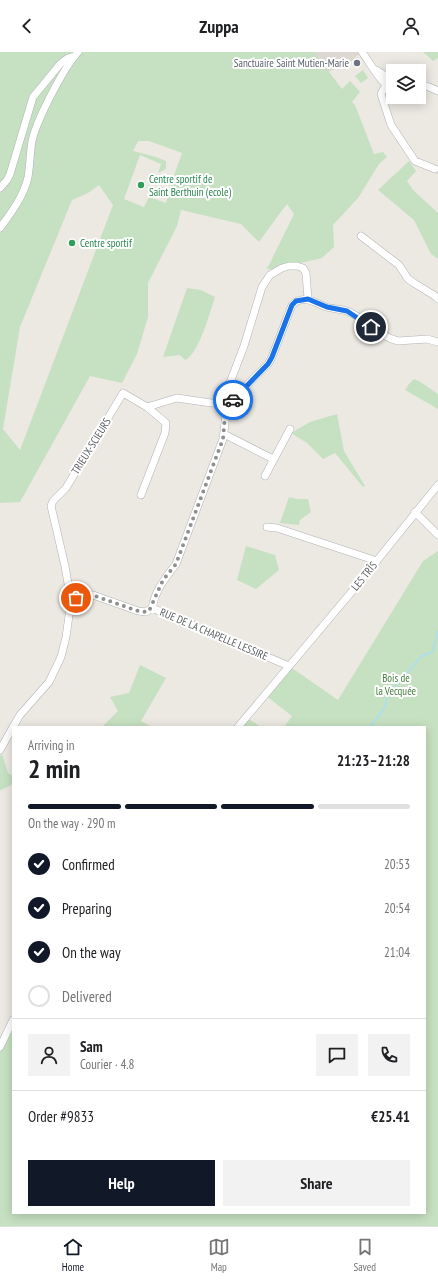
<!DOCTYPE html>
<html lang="en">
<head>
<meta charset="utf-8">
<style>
  :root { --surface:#fff; --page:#f2f2f2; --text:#202124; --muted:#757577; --line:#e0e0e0; --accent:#111827 }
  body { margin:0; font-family:"PT Sans Narrow",sans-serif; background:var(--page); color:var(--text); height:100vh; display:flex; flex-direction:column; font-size:15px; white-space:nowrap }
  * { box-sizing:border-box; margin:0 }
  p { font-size:13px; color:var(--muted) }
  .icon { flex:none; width:22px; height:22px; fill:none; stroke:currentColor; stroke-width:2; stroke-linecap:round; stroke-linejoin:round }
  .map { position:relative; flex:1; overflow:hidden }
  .drawer { position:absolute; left:12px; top:674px; width:414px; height:488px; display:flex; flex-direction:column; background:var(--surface); border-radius:0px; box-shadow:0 2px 10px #0003 }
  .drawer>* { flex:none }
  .controls { position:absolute; left:386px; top:12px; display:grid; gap:8px }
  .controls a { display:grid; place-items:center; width:40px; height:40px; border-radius:0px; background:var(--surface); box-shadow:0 2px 10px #0003; font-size:20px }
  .pin { position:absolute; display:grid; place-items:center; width:34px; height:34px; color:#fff; margin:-17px; border:2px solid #fff; border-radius:50%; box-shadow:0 1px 4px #0007 }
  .courier { position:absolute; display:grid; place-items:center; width:40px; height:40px; margin:-20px; border:3px solid #1a73e8; border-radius:50%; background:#fff; color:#222; box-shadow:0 1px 5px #0007 }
  .summary em { font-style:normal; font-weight:800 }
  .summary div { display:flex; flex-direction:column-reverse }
  .summary { display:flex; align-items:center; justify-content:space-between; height:68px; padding:0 16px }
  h1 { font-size:26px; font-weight:800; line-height:30px }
  .bar { display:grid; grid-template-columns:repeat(4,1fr); gap:6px 4px; align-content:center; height:48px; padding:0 16px }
  .bar i { height:5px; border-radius:3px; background:var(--line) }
  .bar .active { background:var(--accent) }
  .bar p { grid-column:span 4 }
  .line { display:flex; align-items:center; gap:10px; padding:0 16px; border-top:1px solid var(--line) }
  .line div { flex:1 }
  .round { display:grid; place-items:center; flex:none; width:42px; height:42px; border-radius:0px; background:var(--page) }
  ol { padding:0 16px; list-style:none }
  li { display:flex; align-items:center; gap:12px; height:44px }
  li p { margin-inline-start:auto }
  li .icon { padding:4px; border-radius:50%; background:var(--accent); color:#fff; stroke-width:4 }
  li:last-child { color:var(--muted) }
  li i { width:22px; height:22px; border:2px solid var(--line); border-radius:50% }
  .primary-button { display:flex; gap:8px; margin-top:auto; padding:8px 16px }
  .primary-button a { flex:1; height:46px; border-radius:0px; background:var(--accent); color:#fff; font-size:16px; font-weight:800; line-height:46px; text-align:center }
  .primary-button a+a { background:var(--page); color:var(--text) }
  header { display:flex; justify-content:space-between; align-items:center; height:52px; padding:0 16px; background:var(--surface); font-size:18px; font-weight:800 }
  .tab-bar { display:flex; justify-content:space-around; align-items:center; height:56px; border-top:1px solid var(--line); background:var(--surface); font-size:11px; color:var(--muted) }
  .tab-bar a { display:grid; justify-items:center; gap:2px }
  .tab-bar .active { color:var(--accent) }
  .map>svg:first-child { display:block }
  .education { fill:#dcd8d1 }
  .green { fill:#c6e1c1; fill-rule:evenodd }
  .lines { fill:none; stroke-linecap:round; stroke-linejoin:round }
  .stream { stroke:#a8dff6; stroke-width:1.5 }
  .minor-casing { stroke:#b0b4b7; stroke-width:8 }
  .minor { stroke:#fff; stroke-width:7 }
  .done { stroke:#8e8f8f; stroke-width:4; stroke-dasharray:0 7.2 }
  .route { stroke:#1a73e8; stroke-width:5 }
  .worship-dot { fill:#6b7280; stroke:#fff; stroke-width:1.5 }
  .leisure-dot { fill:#2e9e5b; stroke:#fff; stroke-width:1.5 }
  .labels { text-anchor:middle; stroke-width:4; stroke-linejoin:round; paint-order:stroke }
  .worship-label { font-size:11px; fill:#5b616d; stroke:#fff; text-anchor:end }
  .leisure-label { font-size:11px; fill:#27864d; stroke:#fff; text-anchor:start }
  .street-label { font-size:11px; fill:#5b5f62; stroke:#fff }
  .park-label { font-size:11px; fill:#437f3c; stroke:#fff }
</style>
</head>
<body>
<header><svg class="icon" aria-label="back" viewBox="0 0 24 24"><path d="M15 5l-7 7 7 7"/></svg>Zuppa<svg class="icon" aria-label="person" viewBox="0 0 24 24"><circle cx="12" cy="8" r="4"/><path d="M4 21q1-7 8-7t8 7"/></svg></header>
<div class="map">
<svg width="438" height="1174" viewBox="0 0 438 1174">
  <rect width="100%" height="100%" fill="#ece8e2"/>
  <path class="education" d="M 312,0 L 358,0 L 359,2 L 349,11 L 326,21 Z"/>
  <path class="green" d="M 0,0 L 314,0 L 342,37 L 350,29 L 360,40 L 352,50 L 355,53 L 374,102 L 383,100 L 387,105 L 379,112 L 358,146 L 333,173 L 334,195 L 322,206 L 274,217 L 267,217 L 294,162 L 287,152 L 280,161 L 259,190 L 241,172 L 181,158 L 177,174 L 148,231 L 148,265 L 137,302 L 122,331 L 90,324 L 20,450 L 0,451 ZM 138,89 L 149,89 L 182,101 L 172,129 L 166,151 L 149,145 L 144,155 L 124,147 L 140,103 L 161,112 L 158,121 L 166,117 L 166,109 L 156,105 L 133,99 ZM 99,133 L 113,153 L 20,398 L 3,377 L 20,275 L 72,148 L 88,141 Z
    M 423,0 L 438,0 L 438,6 L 433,9 Z
    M 363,18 L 368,26 L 361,31 L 355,24 Z
    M 409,109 L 416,119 L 407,129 L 413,138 L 438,161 L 438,207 L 431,202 L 414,168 L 378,138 Z
    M 187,236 L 201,238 L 215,245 C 210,260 199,302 185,308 L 180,303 L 163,305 Z
    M 414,327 L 419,329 L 438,342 L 438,357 L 405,338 L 409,332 Z
    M 337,362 L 344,399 L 365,434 L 363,435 L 335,401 L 323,407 L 307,391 L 291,381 L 310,370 Z
    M 289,445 L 297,447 L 308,447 L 311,460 L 300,468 L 299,473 L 280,471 Z
    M 246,494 L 275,503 L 279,518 L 256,537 L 237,528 Z
    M 438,499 L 438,1174 L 0,1174 L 0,995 L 13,968 L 13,1161 L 425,1161 L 425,675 L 284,675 L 292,664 L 265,643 L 289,614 L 338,648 L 423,509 Z
    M 140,613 L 166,626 L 141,669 L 152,675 L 103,674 L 118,659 L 110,645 L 129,641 Z
    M 246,665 L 261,675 L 238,675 Z
    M 2,702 L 8,721 L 13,724 L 13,732 L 1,738 L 0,738 L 0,704 Z"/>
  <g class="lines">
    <path class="stream" d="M 369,675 L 383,659 L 389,641 L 422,604 L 432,600 L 438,579"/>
    <defs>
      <path id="minor" d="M 362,0 C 371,12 380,31 393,37
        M 376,18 L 384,23 L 393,26
        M 419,32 L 429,35 L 438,39
        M 386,33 L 381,42 L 391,73 L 415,109 L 435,117
        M 0,136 L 7,128 L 10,122 L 33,45 L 61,11 L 68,6 L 75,4
        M 0,176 C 11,161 24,144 28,125 C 30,114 30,101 32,89 C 37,67 63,17 78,0
        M 361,184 L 399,213 L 408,227 L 414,231 L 435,244 L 438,247
        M 224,382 L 273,407
        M 265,424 L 290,377
        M 141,443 L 165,381 L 166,371 L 147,355
        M 415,460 L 438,483
        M 267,475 L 277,476 L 377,509
        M 71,549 L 82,543 L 93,543 L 138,559 L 146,560 L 152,556 L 289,614
        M 152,556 C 156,536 165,527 176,512 L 223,387 L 227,355 L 226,341 L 244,294 L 262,235 L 270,223 L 282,216 L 289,214 L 297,214 L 303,216 L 306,221 L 308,247
        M 13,675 L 20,663 L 49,630 L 61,605 L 66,585 L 71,549 L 65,514 L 51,454 L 53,449 L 66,436 L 123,341 L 147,355 L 177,346 L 211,351 L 230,351 L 253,327 L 268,312 L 272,305 L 292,253 C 303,242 314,250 326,255 C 333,257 341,257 347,259 C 366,267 378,284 398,289 L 427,287 L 438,290
        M 238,675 L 354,537 L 438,433
        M 0,698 L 13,675
        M 0,995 L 13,968"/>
    </defs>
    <use href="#minor" class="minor-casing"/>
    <use href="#minor" class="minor"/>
  </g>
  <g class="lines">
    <path class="done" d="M 76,546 L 82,543 L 92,543 L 138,559 L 146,560 L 149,559 L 163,528 L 176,512 L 223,387 L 226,351 L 230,351 L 233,348"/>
    <path class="route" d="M 233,348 L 268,312 L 272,305 L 292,253 L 296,249 L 308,247 L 327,255 L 347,259 L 371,275"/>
  </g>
  <circle class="worship-dot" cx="357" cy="11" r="4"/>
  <g class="leisure-dot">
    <circle cx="141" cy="133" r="4"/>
    <circle cx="72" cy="191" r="4"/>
  </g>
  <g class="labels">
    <g class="worship-label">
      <text x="349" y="15">Sanctuaire Saint Mutien-Marie</text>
    </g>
    <g class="leisure-label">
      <text x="149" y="131">Centre sportif de<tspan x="149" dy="13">Saint Berthuin (ecole)</tspan></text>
      <text x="80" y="195">Centre sportif</text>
    </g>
    <g class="street-label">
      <text transform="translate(91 394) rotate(-58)" y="4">TRIEUX-SCIEURS</text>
      <text transform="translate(364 524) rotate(-51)" y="4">LES TRÎS</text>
      <text transform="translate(214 582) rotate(23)" y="4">RUE DE LA CHAPELLE LESSIRE</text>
    </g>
    <g class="park-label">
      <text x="396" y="630">Bois de<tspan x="396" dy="13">la Vecquée</tspan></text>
    </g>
  </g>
</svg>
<div class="controls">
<a><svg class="icon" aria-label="layers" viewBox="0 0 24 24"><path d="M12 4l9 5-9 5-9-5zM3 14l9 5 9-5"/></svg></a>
</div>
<div class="pin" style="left:76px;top:546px;background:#ea580c"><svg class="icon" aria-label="bag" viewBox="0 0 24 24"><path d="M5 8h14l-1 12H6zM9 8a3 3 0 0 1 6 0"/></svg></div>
<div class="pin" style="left:371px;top:275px;background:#1f2937"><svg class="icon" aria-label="home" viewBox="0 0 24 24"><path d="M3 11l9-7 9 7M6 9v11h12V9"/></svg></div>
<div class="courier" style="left:233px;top:348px"><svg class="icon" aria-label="car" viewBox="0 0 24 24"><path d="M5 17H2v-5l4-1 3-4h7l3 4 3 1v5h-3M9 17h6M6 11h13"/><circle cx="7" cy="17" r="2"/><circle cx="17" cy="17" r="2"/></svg></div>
<section class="drawer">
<div class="summary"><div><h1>2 min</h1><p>Arriving in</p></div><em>21:23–21:28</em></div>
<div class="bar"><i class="active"></i><i class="active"></i><i class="active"></i><i></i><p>On the way · 290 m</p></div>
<ol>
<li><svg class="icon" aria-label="check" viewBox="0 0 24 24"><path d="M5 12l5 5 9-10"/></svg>Confirmed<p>20:53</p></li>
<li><svg class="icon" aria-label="check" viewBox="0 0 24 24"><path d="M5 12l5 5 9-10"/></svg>Preparing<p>20:54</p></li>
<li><svg class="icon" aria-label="check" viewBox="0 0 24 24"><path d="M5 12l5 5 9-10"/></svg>On the way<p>21:04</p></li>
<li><i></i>Delivered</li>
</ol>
<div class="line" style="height:72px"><a class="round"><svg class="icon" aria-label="person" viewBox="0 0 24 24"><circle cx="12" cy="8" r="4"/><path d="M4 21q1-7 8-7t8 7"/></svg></a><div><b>Sam</b><p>Courier · 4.8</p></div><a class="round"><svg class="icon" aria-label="chat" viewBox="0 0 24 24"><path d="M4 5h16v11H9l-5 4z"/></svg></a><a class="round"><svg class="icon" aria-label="phone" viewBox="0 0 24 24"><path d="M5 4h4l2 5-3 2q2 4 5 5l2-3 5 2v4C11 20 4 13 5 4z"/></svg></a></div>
<div class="line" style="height:52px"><div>Order #9833</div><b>€25.41</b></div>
<div class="primary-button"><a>Help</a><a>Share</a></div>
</section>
</div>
<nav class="tab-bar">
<a class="active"><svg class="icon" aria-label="home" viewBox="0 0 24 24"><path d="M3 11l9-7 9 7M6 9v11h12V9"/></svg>Home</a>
<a><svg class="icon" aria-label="map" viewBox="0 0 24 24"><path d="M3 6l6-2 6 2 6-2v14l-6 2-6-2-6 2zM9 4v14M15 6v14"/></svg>Map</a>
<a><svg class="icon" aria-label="saved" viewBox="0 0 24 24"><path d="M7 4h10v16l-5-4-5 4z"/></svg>Saved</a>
</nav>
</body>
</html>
